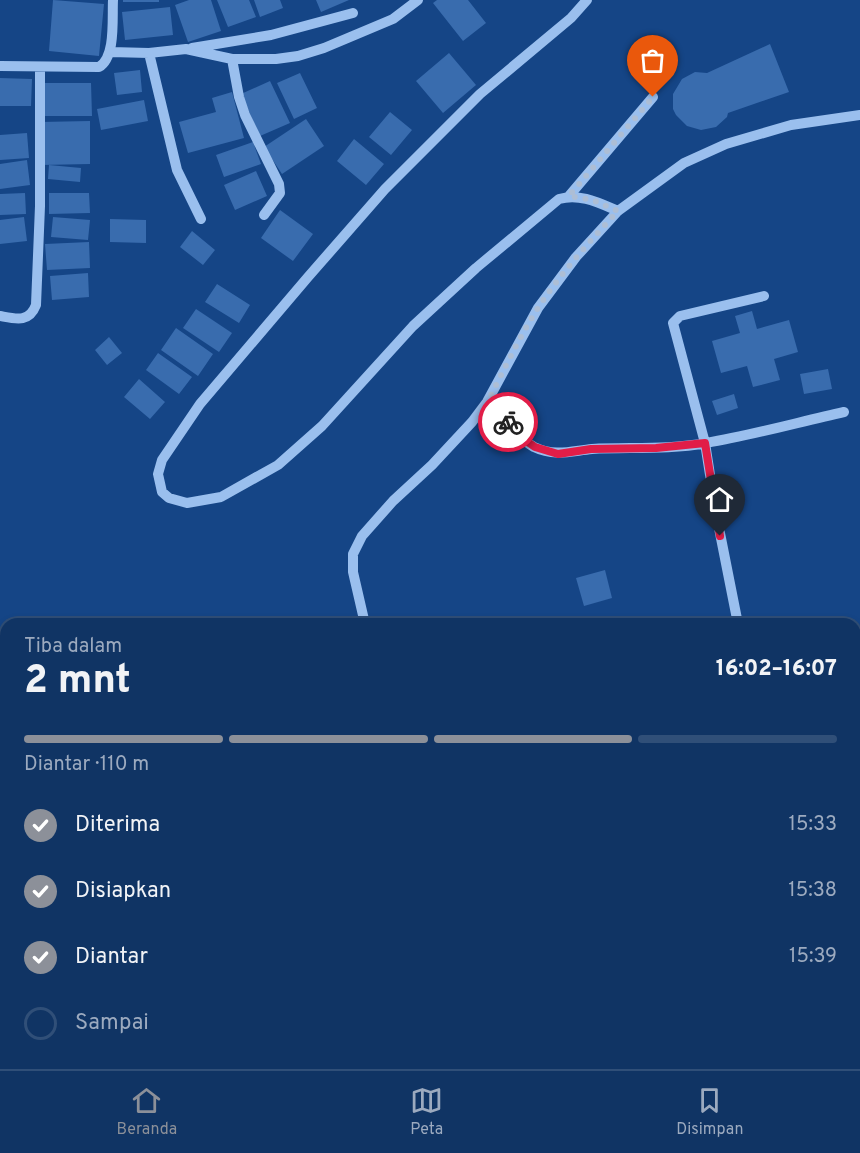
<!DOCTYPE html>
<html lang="id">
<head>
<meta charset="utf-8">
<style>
  :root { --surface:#103464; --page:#1e3f6d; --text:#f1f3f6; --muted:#9caabf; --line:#304f78; --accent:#8c9099 }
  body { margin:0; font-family:Overpass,sans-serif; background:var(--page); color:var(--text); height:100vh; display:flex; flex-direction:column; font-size:22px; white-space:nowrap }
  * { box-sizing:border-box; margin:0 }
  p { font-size:20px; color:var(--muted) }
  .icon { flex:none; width:33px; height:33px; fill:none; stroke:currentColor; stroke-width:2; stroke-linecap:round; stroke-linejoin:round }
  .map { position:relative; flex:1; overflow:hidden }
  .side { position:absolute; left:0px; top:618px; width:861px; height:452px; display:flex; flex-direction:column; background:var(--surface); border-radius:18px 18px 0 0; box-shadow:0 3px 9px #0003,0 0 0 2px var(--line) }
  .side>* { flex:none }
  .pin { position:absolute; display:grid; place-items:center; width:51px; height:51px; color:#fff; margin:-62px -26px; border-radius:50% 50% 50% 0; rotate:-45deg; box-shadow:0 0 6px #0007 }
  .pin .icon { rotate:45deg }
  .courier { position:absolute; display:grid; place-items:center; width:60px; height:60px; margin:-30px; border:4px solid #e11d48; border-radius:50%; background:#fff; color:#222; box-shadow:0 2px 8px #0007 }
  .overview em { font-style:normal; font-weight:800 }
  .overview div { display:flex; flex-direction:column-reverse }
  .overview { display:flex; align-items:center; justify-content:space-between; height:102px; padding:0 24px }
  h1 { font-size:39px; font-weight:800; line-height:45px }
  .bar { display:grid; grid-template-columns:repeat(4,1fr); gap:9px 6px; align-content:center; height:72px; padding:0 24px }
  .bar i { height:8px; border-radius:4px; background:var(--line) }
  .bar .on { background:var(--accent) }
  .bar p { grid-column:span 4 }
  ol { padding:0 24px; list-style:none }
  li { display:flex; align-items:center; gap:18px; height:66px }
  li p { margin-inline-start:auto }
  li .icon { padding:6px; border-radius:50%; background:var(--accent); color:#fff; stroke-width:4 }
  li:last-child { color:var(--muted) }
  li i { width:33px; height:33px; border:3px solid var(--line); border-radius:50% }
  .menu { display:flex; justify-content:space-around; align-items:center; height:84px; border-top:2px solid var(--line); background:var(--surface); font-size:16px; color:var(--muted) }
  .menu a { display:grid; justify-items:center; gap:3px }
  .menu .on { color:var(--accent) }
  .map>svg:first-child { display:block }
  .building { fill:#396cae }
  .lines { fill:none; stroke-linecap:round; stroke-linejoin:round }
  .minor { stroke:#9abfee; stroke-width:10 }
  .done { stroke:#adbed5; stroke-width:6; stroke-dasharray:0 10.8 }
  .route { stroke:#e11d48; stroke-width:8 }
</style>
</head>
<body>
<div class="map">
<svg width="860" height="1069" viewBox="0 0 860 1069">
  <rect width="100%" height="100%" fill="#154586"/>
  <path class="building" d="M 53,0 L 104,4 L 99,56 L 49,51 Z
    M 123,0 L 159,0 L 159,2 L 123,2 Z
    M 189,0 L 211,0 L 221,31 L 188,42 L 175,5 Z
    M 217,0 L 249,0 L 256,17 L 228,27 Z
    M 254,0 L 280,0 L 283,8 L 260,17 Z
    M 316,0 L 349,0 L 321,12 Z
    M 437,0 L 468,0 L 486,23 L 463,41 L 433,3 Z
    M 170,7 L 173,35 L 125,40 L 122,12 Z
    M 770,44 L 789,92 L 728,113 L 727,117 L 716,127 L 701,130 L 687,126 L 676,115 L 673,109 L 673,94 L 682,79 L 695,72 L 707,73 Z
    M 449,53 L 476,85 L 443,113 L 416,81 Z
    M 140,70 L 142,92 L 117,95 L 114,73 Z
    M 300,73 L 317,108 L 294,119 L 277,83 Z
    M 0,78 L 32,79 L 31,106 L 0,106 Z
    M 270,81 L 290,123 L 260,136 L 241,94 Z
    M 45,83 L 91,83 L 92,116 L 45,116 Z
    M 232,92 L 244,138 L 188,153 L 179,122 L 216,112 L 212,98 Z
    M 144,100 L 148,121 L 101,130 L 97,109 Z
    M 390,112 L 412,130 L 391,155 L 369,137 Z
    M 306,119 L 324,146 L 282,174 L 264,147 Z
    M 90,121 L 90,164 L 41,165 L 40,122 Z
    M 27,133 L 29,158 L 0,160 L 0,135 Z
    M 354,139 L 384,164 L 366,185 L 337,161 Z
    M 253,142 L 261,164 L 224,177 L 216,155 Z
    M 27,160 L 30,185 L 0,189 L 0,164 Z
    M 49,165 L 81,168 L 80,182 L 48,179 Z
    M 256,171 L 267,196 L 235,210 L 224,185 Z
    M 25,193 L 26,214 L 0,215 L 0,194 Z
    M 49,193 L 89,193 L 90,213 L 49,214 Z
    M 280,210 L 313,234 L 293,261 L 261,238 Z
    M 24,217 L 27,241 L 0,244 L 0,220 Z
    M 53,217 L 90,220 L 88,240 L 51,237 Z
    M 110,219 L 146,220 L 146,243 L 110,242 Z
    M 192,231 L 215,250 L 203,265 L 180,247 Z
    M 89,242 L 90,268 L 47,270 L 45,244 Z
    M 88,273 L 89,297 L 52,300 L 50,276 Z
    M 217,284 L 250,305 L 239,323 L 205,302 Z
    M 196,309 L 232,333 L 219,352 L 183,328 Z
    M 752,311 L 757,329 L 789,320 L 798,352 L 774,359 L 780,380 L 753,387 L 747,366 L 721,373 L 712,341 L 740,333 L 735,316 Z
    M 176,328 L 213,354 L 198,376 L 161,350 Z
    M 109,337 L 122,353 L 107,365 L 95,350 Z
    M 158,353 L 192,377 L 179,394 L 146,370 Z
    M 828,369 L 832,389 L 804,394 L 800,374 Z
    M 139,379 L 165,402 L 150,419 L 124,397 Z
    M 734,394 L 738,408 L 717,415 L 712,401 Z
    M 605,570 L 612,598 L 584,606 L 576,578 Z
    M 430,619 L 431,624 L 411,624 L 411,623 Z
    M 2,1025 L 6,1028 L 6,1044 L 0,1051 L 0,1028 Z
    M 6,1055 L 6,1064 L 32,1064 L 29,1069 L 0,1069 Z
    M 43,1064 L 77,1064 L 81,1066 L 79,1069 L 39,1069 Z
    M 291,1064 L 311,1064 L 307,1069 L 299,1069 Z
    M 461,1064 L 495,1064 L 494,1069 L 471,1069 L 460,1067 Z
    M 513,1064 L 534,1064 L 532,1069 L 511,1069 Z
    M 542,1064 L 564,1064 L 563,1069 L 541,1069 Z"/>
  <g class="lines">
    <path class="minor" d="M 587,0 L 571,18 L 480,94 L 385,189 L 308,277 L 200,404 L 162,460 L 158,474 L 162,492 L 169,498 L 187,503 L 221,497 L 278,465 L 322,426 L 413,326 L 476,268 L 559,199 C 580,193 599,203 618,211
      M 192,48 L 271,35 L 353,13
      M 111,52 L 149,53 L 186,49 L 232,59 L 276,59 L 298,56 L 324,48 L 393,19 L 418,0
      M 149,53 L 177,170 L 201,219
      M 232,59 L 239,97 L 245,115 L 279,184 L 280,193 L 264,215
      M 0,66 L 99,67 C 116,57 112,19 113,0
      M 569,196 L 653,97
      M 0,316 C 16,319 29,323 36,305 L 40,206 L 40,67
      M 491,395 C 503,414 514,436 534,447 C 555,457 571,451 592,449 C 630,447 668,450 706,443 C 753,435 799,422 844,412
      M 365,624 L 353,572 L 353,554 L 362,536 L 393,501 L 432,465 L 472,422 L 487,402 L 538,308 L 576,257 L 618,211 L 684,163 L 726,144 L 791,125 L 860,115
      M 738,624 L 716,513 L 705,443 L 673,323 L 680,316 L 764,296
      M 855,817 L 860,825
      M 0,990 L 6,994
      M 96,1064 L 103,1069
      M 439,1064 L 439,1069
      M 220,1069 L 229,1064"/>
  </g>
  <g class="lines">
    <path class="done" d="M 508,422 L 491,395 C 506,366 520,336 538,308 C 561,273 589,242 618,211 L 592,200 L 569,196 L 653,97"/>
    <path class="route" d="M 508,422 L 522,438 L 535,447 L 558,454 L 591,449 L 656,448 L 705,443 L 720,536"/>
  </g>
</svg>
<div class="pin" style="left:653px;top:97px;background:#ea580c"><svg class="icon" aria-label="bag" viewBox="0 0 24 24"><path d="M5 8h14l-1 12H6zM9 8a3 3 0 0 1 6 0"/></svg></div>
<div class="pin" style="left:720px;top:536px;background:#1f2937"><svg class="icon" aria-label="home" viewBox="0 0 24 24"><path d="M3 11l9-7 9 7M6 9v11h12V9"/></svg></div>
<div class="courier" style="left:508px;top:422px"><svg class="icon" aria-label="bike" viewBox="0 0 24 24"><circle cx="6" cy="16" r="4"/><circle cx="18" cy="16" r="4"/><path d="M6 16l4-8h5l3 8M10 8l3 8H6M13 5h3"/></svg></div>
<section class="side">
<div class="overview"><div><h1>2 mnt</h1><p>Tiba dalam</p></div><em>16:02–16:07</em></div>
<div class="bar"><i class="on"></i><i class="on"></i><i class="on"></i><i></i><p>Diantar · 110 m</p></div>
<ol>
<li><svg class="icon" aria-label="check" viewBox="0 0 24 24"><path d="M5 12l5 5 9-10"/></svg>Diterima<p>15:33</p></li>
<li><svg class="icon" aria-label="check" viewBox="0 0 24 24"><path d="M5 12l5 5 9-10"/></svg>Disiapkan<p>15:38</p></li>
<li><svg class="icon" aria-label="check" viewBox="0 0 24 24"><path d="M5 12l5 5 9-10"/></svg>Diantar<p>15:39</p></li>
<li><i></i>Sampai</li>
</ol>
</section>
</div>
<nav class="menu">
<a class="on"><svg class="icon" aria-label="home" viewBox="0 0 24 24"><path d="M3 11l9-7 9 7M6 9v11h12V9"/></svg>Beranda</a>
<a><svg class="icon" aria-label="map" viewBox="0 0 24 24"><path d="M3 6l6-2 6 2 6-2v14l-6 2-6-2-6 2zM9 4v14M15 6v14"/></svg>Peta</a>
<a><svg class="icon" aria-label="saved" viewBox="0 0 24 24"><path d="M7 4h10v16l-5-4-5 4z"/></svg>Disimpan</a>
</nav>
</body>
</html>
